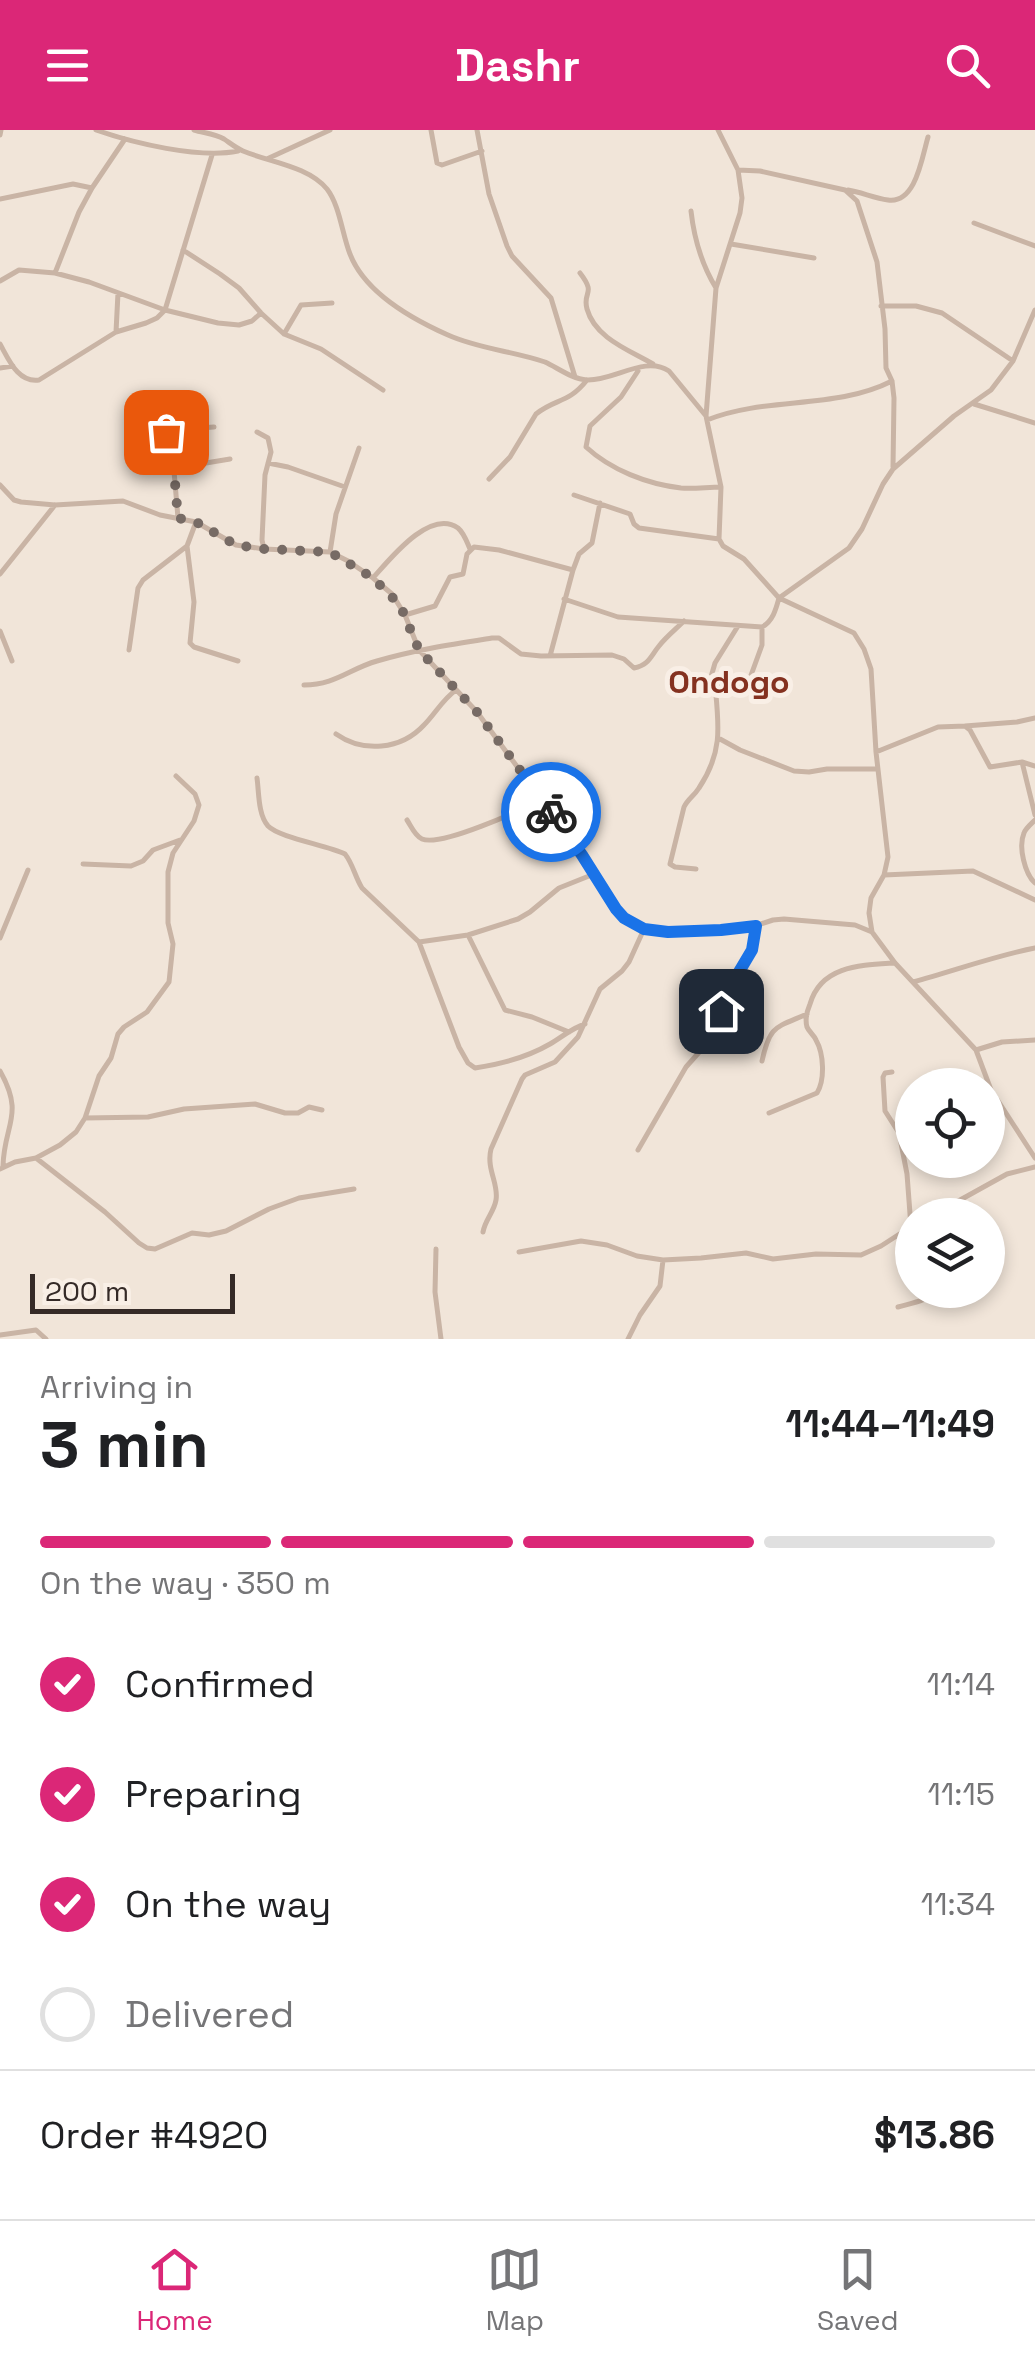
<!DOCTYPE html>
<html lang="en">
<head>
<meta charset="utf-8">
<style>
  :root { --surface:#fff; --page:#f6f6f6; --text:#202124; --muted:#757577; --line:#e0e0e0; --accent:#db2777 }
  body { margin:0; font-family:"Space Grotesk",sans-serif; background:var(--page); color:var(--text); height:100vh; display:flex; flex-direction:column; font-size:38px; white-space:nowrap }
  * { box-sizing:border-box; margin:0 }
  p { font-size:32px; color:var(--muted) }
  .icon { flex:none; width:55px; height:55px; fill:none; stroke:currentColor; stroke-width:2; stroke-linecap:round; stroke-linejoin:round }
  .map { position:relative; height:1209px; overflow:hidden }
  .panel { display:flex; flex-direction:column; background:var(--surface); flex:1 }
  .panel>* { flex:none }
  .tools { position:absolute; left:895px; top:938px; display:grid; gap:20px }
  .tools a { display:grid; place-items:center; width:110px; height:110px; border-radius:50%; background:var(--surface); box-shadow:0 5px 15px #0003; font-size:50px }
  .scale { position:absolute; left:30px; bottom:25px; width:205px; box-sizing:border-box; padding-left:10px; border:5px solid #352a27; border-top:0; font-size:28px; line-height:35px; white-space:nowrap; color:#352a27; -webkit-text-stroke:8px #f9efe6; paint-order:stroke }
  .pin { position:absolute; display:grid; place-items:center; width:85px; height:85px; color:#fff; margin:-42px; border-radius:20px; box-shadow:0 5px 15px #0006 }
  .courier { position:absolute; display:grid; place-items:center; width:100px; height:100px; margin:-50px; border:8px solid #1a73e8; border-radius:50%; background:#fff; color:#222; box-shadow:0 2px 12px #0007 }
  .overview em { font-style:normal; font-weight:800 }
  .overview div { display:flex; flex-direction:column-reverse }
  .overview { display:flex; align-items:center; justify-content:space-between; height:170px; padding:0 40px }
  h1 { font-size:65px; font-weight:800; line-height:75px }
  .bar { display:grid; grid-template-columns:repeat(4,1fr); gap:15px 10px; align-content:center; height:120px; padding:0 40px }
  .bar i { height:12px; border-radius:8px; background:var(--line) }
  .bar .active { background:var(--accent) }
  .bar p { grid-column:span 4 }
  .line { display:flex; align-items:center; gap:25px; padding:0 40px; border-top:2px solid var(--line) }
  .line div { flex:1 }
  ol { padding:0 40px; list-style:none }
  li { display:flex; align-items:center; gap:30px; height:110px }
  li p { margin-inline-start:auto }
  li .icon { padding:10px; border-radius:50%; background:var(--accent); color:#fff; stroke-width:4 }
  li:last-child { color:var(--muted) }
  li i { width:55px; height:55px; border:5px solid var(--line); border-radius:50% }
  header { display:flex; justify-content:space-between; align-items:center; height:130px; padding:0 40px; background:var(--accent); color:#fff; font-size:45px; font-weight:800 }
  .tabs { display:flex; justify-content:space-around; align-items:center; height:140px; border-top:2px solid var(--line); background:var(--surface); font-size:28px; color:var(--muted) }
  .tabs a { display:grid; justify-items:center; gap:5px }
  .tabs .active { color:var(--accent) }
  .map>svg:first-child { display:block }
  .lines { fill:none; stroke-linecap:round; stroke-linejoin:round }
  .street { stroke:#c9b4a5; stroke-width:5 }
  .done { stroke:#776b65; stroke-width:10; stroke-dasharray:0 18 }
  .route { stroke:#1a73e8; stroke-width:12 }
  .labels { text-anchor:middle; stroke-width:10; stroke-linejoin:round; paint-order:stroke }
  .quarter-label { font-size:32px; font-weight:bold; fill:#84311f; stroke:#f9efe6 }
</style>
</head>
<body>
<header><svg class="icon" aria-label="menu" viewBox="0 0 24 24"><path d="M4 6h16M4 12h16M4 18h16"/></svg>Dashr<svg class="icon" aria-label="search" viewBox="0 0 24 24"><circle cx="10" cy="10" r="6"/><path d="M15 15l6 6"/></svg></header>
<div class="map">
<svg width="1035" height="1209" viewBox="0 0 1035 1209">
  <rect width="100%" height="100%" fill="#f1e5d9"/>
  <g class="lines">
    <path class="street" d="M 96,0 C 133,13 199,29 238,21
      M 194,0 C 204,3 215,4 224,9 C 230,13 236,18 243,21 C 269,32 308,36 327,59 C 340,76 342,104 350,124 C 365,163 412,189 448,205 C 479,219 513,221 545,232 C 558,238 572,249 587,250 C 614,251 645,225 669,241 L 706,286
      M 431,0 L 437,33 L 442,35 L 482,21
      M 477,0 L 489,64 L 507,116 L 512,126 L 551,168 L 575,247
      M 718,0 L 738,40 L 742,68 L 740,83 L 716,158 L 706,286 L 721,357 L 719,409 L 723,416 L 744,429 L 779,468 L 854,503 L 864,519 L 871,539 L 876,622 L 888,727 L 884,745 L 871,768 L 869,783 L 872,802 L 895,833 L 976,920 L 991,960 L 1035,1028
      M 0,5 L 1,0
      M 269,28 L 330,0
      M 738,40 L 760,41 L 845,60 L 857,71 L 877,132 L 885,199 L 886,238 L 892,251 L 894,268 L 893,337
      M 848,60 C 861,62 874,68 888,70 C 916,74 922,27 928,7
      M 0,69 L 73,54 L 92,58
      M 691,81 C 694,108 702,135 716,158
      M 974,93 L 1035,116
      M 731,114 L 814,128
      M 183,120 L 220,144 L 239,158 L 261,183 L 284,204 L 321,219 L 383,260
      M 55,143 L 79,82 L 92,58 L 125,9
      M 580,143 C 597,165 582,161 587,179 C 595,208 629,220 653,234
      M 0,151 L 19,140 L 55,143 L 89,152 L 165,180 L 218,193 L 239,195 L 252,191 L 261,183
      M 881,176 L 916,176 L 942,183 L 1013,231
      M 116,202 L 118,163
      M 284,204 L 301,175 L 332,173
      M 0,214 C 9,230 18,253 39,250 L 116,202 L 146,193 L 157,188 L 165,180 L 212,25
      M 0,238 L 13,236
      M 638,241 L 621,267 L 590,296 L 586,317 C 611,340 647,354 681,358 C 694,359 708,357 721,357
      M 974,274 L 1035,293
      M 707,290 C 767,266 835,280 892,251
      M 257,302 L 268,308 L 271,322 L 265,345 L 262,410 L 264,419
      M 268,333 L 288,337 L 345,357
      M 174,341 L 166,302 L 169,300 L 214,297
      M 489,349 L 510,327 L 536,284 C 556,268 568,274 587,250
      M 0,355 L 14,370 L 21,372 L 55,375 L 123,371 L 160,385 L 196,392 L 236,415 L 264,419 L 330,422 L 348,431 L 373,448 L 392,464 L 405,485 L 419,520 L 477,582 L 582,725 L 616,779 L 624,788 L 644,799 L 669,802 L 748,798 L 773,790 L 784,789 L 855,795 L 872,802
      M 574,365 L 630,384 L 634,394 L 639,398 L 719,409
      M 178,388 L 174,341 L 176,338 L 230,329
      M 196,392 L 187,416 L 194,472 L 190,513 L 194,517 L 238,531
      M 330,422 L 336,384 L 359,318
      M 0,444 L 55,375
      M 373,448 C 390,429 430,378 458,398 C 464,403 467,412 470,419
      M 564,469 L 618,487 L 762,497 C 773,491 776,479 779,468 L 849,418 L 862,399 L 883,354 L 893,339 L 954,286 L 991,260 L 1013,231 L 1035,180
      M 405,485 L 435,476 L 450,447 L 463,444 L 467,424 L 474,417 L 499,420 L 573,440
      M 0,501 L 12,531
      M 129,520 L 138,458 L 143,450 L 187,416
      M 550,526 L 573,440 L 579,424 L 592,413 L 600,373
      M 304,555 C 335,555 349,539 377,531 C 414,520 454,514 492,508 L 499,508 L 521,524 L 541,526 L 612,525 L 624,529 L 634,538 C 649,535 650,527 659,516 C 666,507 676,499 684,491
      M 715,555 L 746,559 L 762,515 L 762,497
      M 965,596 L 1017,592 L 1035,588
      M 336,604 C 363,623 401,620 424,595 C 435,584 443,569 456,560
      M 720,609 L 740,620 L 794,641 L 809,642 L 827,639 L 878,639
      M 876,622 L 938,597 L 965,596 L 970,600 L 990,637 L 1022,632 L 1035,636
      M 1022,632 L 1035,685
      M 257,648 C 259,662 258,685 268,696 C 280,708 327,715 345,724 C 353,734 355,747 362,758 L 419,812 L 468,805 L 518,789 L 530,782 L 559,758 L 594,744
      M 407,690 C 411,696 415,706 422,709 C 441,717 522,680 541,669
      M 1035,690 C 1032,693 1025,699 1024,703 C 1018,717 1025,744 1035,753
      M 83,734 L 131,736 L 143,731 L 153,720 L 180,710
      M 696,739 L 675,737 L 670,734 L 684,677 C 688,669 694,666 699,658 C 723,622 719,596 715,555 L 711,547 L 715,533 L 738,496
      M 884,745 L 973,741 L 1035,770
      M 468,805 L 505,880 L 532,887 L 569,902
      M 0,808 L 28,740
      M 419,812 L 459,917 L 468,933 L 475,938 C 502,934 526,928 550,914 C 562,907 572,898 585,894
      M 913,852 C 954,841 994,826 1035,818
      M 976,920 L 1002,912 L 1035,910
      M 762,931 C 770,895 775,898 807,884
      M 0,941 C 25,985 4,994 3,1036
      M 892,942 L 885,943 L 883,947 L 885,981 L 899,1003 L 907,1044 L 911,1097
      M 769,983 L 817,963 C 825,950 824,924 816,910 C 814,905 809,902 807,897 C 805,890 807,881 810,874 C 821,835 862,835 895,833
      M 85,988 L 148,987 L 184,979 L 255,974 L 285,983 L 298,983 L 309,977 L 322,980
      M 638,1020 L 686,937 L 710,910 L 733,851 L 752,820 L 756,796
      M 36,1028 L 105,1082 L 139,1113 L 147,1118 L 155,1119 L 192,1103 L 209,1105 L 226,1101 L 269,1079 L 299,1068 L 354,1059
      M 0,1039 L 15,1032 L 36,1028 L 60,1015 L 76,1002 L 85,988 L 99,946 L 111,928 L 118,904 L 124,897 L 147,882 L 169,852 L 173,814 L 168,793 L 168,742 L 173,723 L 194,691 L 199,675 L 195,664 L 176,646
      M 933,1085 L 1007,1044 L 1035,1037
      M 483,1102 C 485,1090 494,1082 496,1070 C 499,1054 486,1039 491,1019 L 522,949 L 525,945 L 555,932 L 578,907 L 600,859 L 622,841 L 629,832 L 644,799
      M 436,1119 L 435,1162 L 441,1209
      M 519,1122 L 581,1111 L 607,1115 L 637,1126 L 663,1130 L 701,1128 L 746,1123 L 773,1129 L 816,1124 L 861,1125 L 881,1116 L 912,1096
      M 898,1177 C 912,1173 928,1171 937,1160
      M 0,1205 L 36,1200 L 46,1209
      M 628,1209 L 640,1185 L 660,1156 L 663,1130"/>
  </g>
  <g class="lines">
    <path class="done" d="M 166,302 L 174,341 L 178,388 L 196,392 L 236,415 L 264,419 L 330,422 L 373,448 L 400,475 L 419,520 L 477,582 L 551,682"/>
    <path class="route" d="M 551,682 L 582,725 L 616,779 L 624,788 L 644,799 L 668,802 L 721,800 L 756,796 L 752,820 L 733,852 L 721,881"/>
  </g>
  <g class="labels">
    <g class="quarter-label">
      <text x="729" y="563">Ondogo</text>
    </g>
  </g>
</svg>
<div class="tools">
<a><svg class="icon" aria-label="locate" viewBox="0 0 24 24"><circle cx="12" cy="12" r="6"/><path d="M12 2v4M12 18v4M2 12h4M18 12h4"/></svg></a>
<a><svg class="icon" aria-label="layers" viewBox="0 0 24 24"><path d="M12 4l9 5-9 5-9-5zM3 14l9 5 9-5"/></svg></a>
</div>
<div class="scale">200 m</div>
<div class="pin" style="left:166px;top:302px;background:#ea580c"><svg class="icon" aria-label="bag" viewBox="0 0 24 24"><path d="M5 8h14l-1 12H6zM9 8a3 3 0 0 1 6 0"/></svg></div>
<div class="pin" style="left:721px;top:881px;background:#1f2937"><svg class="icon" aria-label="home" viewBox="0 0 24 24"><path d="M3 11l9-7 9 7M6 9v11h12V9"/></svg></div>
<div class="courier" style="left:551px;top:682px"><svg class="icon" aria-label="bike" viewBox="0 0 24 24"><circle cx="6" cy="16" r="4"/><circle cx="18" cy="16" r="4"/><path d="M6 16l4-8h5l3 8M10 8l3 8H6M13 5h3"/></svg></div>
</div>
<section class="panel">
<div class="overview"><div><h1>3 min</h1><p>Arriving in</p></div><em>11:44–11:49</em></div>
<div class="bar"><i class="active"></i><i class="active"></i><i class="active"></i><i></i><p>On the way · 350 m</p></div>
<ol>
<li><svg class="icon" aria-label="check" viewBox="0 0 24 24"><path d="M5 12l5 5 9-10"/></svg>Confirmed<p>11:14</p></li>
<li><svg class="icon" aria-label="check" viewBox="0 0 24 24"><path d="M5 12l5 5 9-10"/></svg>Preparing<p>11:15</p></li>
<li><svg class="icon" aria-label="check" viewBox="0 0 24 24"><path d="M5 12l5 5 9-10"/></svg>On the way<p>11:34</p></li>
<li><i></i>Delivered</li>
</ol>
<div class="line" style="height:130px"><div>Order #4920</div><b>$13.86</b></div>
</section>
<nav class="tabs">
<a class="active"><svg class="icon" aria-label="home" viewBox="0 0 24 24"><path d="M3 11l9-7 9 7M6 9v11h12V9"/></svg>Home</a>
<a><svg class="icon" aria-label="map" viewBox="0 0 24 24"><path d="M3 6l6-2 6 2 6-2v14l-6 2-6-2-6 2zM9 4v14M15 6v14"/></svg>Map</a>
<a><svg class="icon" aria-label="saved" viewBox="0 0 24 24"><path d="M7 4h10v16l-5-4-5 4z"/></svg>Saved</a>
</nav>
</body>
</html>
